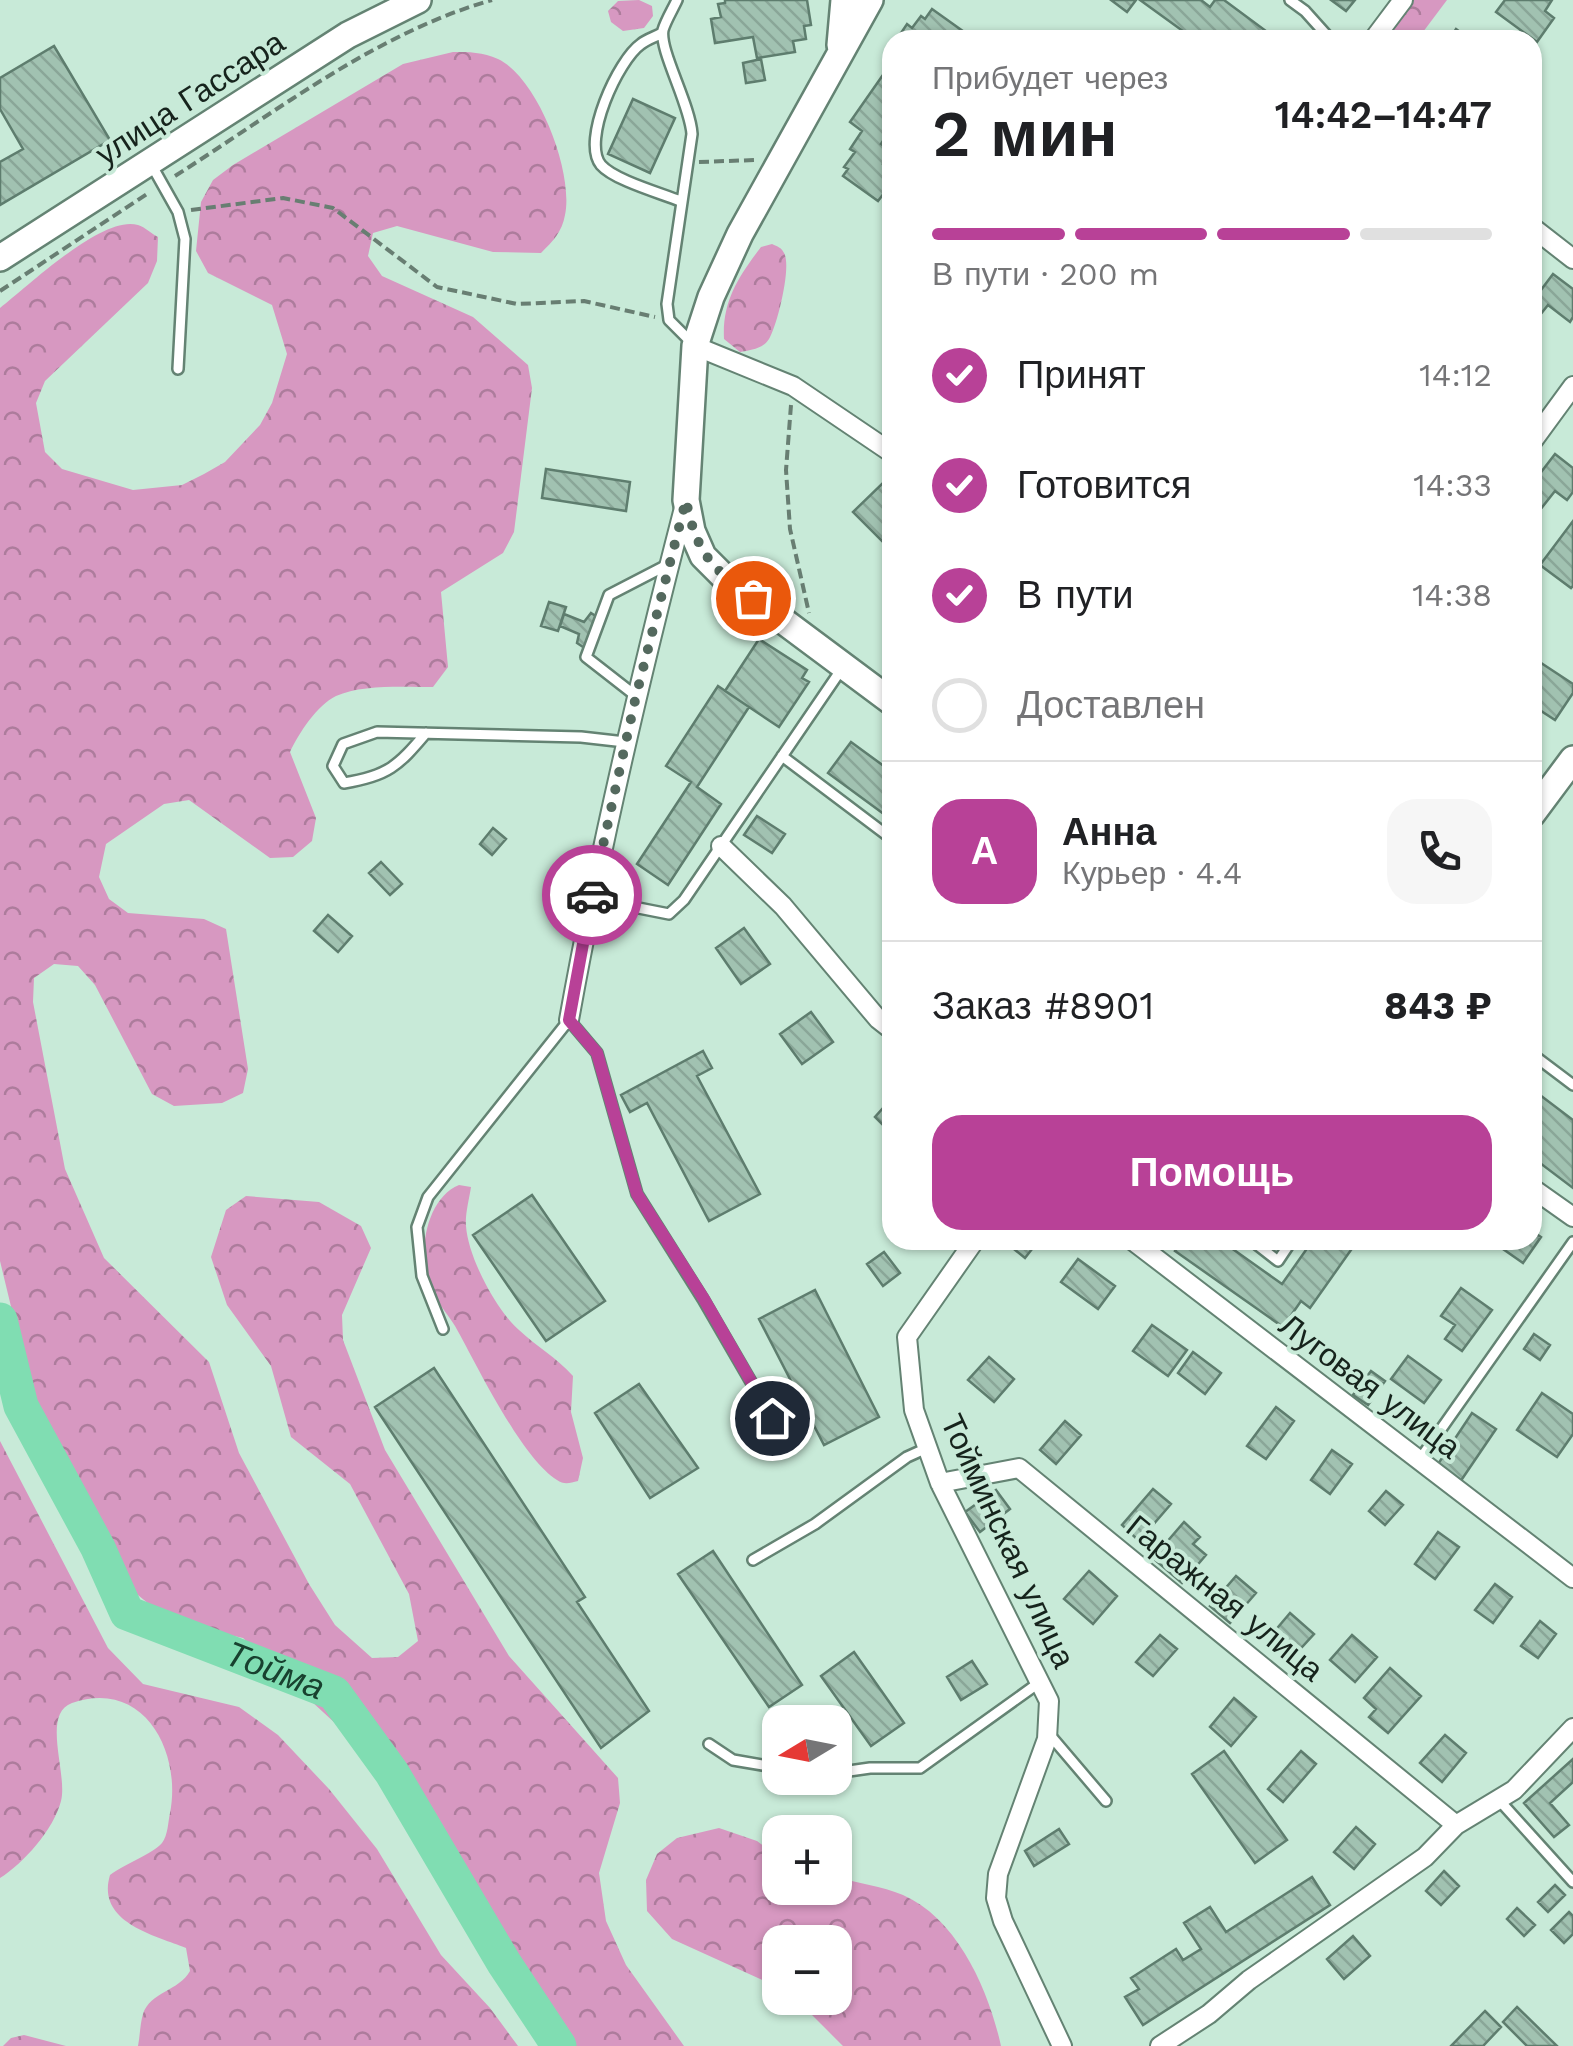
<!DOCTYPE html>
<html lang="ru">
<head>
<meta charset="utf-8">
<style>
  :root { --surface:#fff; --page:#f6f6f6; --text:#202124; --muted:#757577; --line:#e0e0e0; --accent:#b84197 }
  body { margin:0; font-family:"Work Sans",sans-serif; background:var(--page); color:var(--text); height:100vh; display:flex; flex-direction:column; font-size:38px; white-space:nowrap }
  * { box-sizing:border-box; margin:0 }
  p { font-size:32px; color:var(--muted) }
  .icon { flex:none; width:55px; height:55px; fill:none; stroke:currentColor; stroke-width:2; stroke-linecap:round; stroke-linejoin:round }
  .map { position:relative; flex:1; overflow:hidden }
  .sheet { position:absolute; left:882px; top:30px; width:660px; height:1220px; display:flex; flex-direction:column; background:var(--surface); border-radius:30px; box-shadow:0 2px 8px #0004 }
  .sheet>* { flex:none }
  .needle { width:65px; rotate:260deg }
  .buttons { position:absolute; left:762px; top:1705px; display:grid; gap:20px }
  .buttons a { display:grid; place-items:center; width:90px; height:90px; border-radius:20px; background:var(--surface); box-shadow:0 2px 8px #0004; font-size:50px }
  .pin { position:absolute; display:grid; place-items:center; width:85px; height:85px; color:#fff; margin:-42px; border:5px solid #fff; border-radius:50%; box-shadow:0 2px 10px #0007 }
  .courier { position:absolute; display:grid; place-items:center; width:100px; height:100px; margin:-50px; border:8px solid #b84197; border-radius:50%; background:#fff; color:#222; box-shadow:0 2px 12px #0007 }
  .summary em { font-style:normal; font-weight:600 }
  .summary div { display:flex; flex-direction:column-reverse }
  .summary { display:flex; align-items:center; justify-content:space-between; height:170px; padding:0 50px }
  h1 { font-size:65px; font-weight:600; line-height:75px }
  .bar { display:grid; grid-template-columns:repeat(4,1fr); gap:15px 10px; align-content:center; height:120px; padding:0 50px }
  .bar i { height:12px; border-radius:8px; background:var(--line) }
  .bar .current { background:var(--accent) }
  .bar p { grid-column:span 4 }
  .line { display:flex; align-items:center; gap:25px; padding:0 50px; border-top:2px solid var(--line) }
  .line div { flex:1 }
  .round { display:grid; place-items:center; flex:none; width:105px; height:105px; border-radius:30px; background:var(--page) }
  ol { padding:0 50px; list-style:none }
  li { display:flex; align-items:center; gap:30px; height:110px }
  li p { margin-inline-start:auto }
  li .icon { padding:10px; border-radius:50%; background:var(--accent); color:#fff; stroke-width:4 }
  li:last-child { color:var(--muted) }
  li i { width:55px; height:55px; border:5px solid var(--line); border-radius:50% }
  .cta { display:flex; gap:20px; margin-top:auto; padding:20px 50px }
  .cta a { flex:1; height:115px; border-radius:30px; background:var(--accent); color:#fff; font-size:40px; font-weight:600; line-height:115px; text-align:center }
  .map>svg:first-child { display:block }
  .forest { fill:url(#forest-crowns) }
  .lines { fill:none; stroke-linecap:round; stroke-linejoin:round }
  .river { stroke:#80ddb2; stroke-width:35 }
  .building { fill:url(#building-back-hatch); stroke:#5e7d6e; stroke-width:2.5 }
  .lane-casing { stroke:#648373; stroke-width:14 }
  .street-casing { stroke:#648373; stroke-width:22 }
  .secondary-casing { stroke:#648373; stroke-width:30 }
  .path { stroke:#687e72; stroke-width:4; stroke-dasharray:10 5; stroke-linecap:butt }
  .lane { stroke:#fff; stroke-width:9 }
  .street { stroke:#fff; stroke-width:18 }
  .secondary { stroke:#fff; stroke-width:25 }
  .done { stroke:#54695e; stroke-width:10; stroke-dasharray:0 18 }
  .route { stroke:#b84197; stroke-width:12 }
  .labels { text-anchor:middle; stroke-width:8; stroke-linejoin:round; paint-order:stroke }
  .street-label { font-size:32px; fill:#16231c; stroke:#c8ead8 }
  .water-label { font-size:35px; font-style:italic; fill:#18412f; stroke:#c8ead8 }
</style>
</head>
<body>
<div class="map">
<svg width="1573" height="2046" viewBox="0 0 1573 2046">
  <defs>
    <pattern id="forest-crowns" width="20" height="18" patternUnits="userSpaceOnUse" patternTransform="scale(2.5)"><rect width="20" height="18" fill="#d798c1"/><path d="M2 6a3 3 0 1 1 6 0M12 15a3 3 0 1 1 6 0" fill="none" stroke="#ad7c9c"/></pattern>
    <pattern id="building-back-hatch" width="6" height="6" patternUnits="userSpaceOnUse" patternTransform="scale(2.5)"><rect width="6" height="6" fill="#a1c2b1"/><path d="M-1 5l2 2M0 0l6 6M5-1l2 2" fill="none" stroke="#8aa698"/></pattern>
  </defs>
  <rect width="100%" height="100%" fill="#c8ead8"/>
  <path class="forest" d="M 639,0 L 652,6 L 653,16 L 644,28 L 623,31 L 611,22 L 608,11 L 618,1 Z
    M 1414,0 L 1447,0 L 1417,40 L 1385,40 Z
    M 453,52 C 469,52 483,52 498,59 C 538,78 574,173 565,215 C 562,232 553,241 541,253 L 493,252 L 397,226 L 373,233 L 368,256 L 382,276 L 473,317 L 528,365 L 532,388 L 514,532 L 503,553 L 441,592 L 448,667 L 433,687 C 406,687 362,684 336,696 C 317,705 299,733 290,752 L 316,818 L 312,841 L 293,857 L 270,858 L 189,800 L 164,804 L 106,844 L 99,877 L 109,899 L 128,913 L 204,919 L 226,929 L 248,1069 L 243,1093 L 222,1103 L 174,1106 L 152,1094 L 95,985 L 78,966 L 54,964 L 34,978 L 33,1002 L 65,1169 L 104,1258 L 209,1362 L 239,1453 L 309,1584 L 335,1625 L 372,1658 L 398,1657 L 418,1641 L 409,1594 L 350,1484 L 291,1437 L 271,1366 L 227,1305 L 211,1257 L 226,1210 L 246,1196 L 319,1202 L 361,1226 L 371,1248 L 342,1315 L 343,1340 L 385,1450 L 509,1656 L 618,1778 L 620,1803 L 599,1873 L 606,1921 L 626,1965 L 684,2046 L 542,2046 L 363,1749 L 243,1638 L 171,1622 L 133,1591 L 37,1414 L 0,1261 L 0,308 C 27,287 103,214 138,225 C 145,227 152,234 158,237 L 157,261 L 148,283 L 45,381 L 36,403 L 45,452 L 62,469 L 133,490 L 182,485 L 204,474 L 225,462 L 260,425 L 272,403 L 287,354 L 272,305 L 208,273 L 196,251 L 201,202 L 213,180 L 233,165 L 403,64 Z
    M 772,244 C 778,247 781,247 784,253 C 792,266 777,326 769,339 C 763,349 750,350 740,352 L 724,339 C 722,301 739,276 761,247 Z
    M 459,1185 L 471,1187 C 469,1200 465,1214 466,1226 C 468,1257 496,1310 519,1330 C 537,1347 556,1357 573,1376 L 571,1412 L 583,1458 L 578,1481 C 570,1483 564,1485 557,1480 C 521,1458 477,1365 455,1326 C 447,1313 436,1301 430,1287 C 417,1256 425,1199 459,1185 Z
    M 0,1441 L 108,1648 L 143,1684 L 239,1707 L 278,1735 L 329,1789 L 377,1849 L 441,1955 L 490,2008 L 518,2046 L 138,2046 C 140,2036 140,2024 143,2014 C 150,1992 179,1991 190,1971 L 186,1948 C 153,1935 96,1922 110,1875 C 124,1864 153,1854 162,1843 C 168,1835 168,1822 170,1813 C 182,1752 144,1678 72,1703 C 41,1714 68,1774 61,1801 C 54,1829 23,1864 0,1878 Z
    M 719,1828 L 757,1841 L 780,1858 L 780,1888 L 835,1888 L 835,1877 C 857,1883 882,1886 903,1895 C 958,1919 989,1991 1001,2046 L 843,2046 L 795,1998 L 835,1998 L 835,1942 L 780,1942 L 780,1988 L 672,1939 L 647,1911 L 646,1880 L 657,1854 L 677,1838 Z
    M 24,2035 L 66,2046 L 3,2046 L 11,2038 Z"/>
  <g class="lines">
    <path class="river" id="s1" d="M 0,1320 L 21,1406 L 98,1548 L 127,1613 L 334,1693 L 392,1773 L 504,1963 L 559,2046"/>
  </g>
  <path class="building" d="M 725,0 L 807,0 L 811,25 L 804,26 L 806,39 L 793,41 L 795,52 L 757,58 L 753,37 L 715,43 L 711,19 L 721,17 L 718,4 L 725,3 Z
    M 1111,0 L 1136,0 L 1127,12 Z
    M 1140,0 L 1201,0 L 1210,7 L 1215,0 L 1224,0 L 1278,40 L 1183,40 L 1187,34 Z
    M 1331,0 L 1355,0 L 1346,11 Z
    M 1505,0 L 1552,0 L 1545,11 L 1554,18 L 1537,42 L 1496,12 Z
    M 932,9 L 967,34 L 962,40 L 897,39 L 907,24 L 912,28 L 921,16 L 925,19 Z
    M 1456,29 L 1471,40 L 1449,40 Z
    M 54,46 L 110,140 L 0,205 L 0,162 L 23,149 L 0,109 L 0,78 Z
    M 761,59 L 765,80 L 746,83 L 743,63 Z
    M 892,62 L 892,127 L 881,144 L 892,152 L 883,164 L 892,172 L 884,185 L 888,188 L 878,201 L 843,176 L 848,169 L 844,167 L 855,152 L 850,149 L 862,131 L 850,122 Z
    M 633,99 L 675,118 L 650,173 L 608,154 Z
    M 1553,274 L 1573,289 L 1573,317 L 1570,322 L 1548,305 L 1532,325 L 1532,302 Z
    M 1555,454 L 1573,468 L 1573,492 L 1567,500 L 1555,491 L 1532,520 L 1532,484 Z
    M 546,469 L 630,482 L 626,511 L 542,498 Z
    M 887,479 L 892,485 L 892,537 L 885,544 L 853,512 Z
    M 1573,521 L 1573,586 L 1571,588 L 1540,565 Z
    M 549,602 L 566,607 L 558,631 L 541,626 Z
    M 591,613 L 602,620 L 586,649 L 577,643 L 579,634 L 560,626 L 564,614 L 584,622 Z
    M 759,639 L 807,670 L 802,678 L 809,682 L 779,727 L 725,691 Z
    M 1532,657 L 1573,684 L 1573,693 L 1555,720 L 1532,705 Z
    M 718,686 L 749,707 L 697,787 L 721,804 L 668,885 L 637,864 L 691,782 L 666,766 Z
    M 851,742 L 892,772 L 892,820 L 828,773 Z
    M 757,816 L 785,834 L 772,853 L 744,835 Z
    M 493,828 L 506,839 L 492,855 L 480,844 Z
    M 381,862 L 402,884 L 390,895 L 369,873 Z
    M 328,915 L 352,936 L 338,952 L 314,931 Z
    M 744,928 L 770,964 L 741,984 L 716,948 Z
    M 811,1012 L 833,1042 L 802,1064 L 780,1034 Z
    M 703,1051 L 712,1068 L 697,1076 L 760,1194 L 709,1221 L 647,1103 L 630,1112 L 621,1095 Z
    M 1532,1089 L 1573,1120 L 1573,1188 L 1532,1157 Z
    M 892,1098 L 892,1134 L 875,1117 Z
    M 532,1195 L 605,1301 L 546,1341 L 473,1235 Z
    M 1532,1231 L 1541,1237 L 1523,1263 L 1493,1242 L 1532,1240 Z
    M 1003,1240 L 1039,1240 L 1025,1258 Z
    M 1183,1240 L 1220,1240 L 1282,1284 L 1313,1240 L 1358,1240 L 1310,1308 L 1301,1301 L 1283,1327 L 1175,1251 Z
    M 884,1252 L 900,1273 L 883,1286 L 867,1264 Z
    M 1078,1259 L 1115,1286 L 1098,1309 L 1061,1282 Z
    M 1461,1288 L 1492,1310 L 1462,1351 L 1445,1339 L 1455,1325 L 1441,1316 Z
    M 815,1290 L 879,1417 L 824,1445 L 759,1319 Z
    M 1152,1325 L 1187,1350 L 1168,1376 L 1133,1351 Z
    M 1534,1334 L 1550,1345 L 1540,1360 L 1524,1349 Z
    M 1193,1352 L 1221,1373 L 1205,1394 L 1178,1373 Z
    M 1408,1356 L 1441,1380 L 1424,1403 L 1391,1379 Z
    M 989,1357 L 1014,1379 L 994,1402 L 968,1380 Z
    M 434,1368 L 585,1597 L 577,1602 L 649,1711 L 601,1748 L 375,1407 Z
    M 1371,1371 L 1385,1381 L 1368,1405 L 1353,1395 Z
    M 639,1384 L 698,1468 L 650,1498 L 595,1413 Z
    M 1542,1393 L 1573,1414 L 1573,1434 L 1557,1457 L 1517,1430 Z
    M 1276,1407 L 1294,1421 L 1266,1459 L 1247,1446 Z
    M 1472,1413 L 1496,1429 L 1460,1482 L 1436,1467 Z
    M 1065,1421 L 1081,1435 L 1056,1464 L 1040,1450 Z
    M 1332,1450 L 1352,1464 L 1330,1494 L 1311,1480 Z
    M 1153,1489 L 1171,1504 L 1139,1541 L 1122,1525 Z
    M 996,1490 L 1010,1509 L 980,1532 L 965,1512 Z
    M 1386,1491 L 1403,1505 L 1385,1525 L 1369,1511 Z
    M 1184,1522 L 1200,1537 L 1193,1544 L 1206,1555 L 1182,1583 L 1153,1558 Z
    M 1438,1532 L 1459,1547 L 1435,1579 L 1415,1564 Z
    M 713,1551 L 802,1685 L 769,1707 L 678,1574 Z
    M 1089,1571 L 1117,1596 L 1093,1624 L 1064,1599 Z
    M 1236,1576 L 1256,1593 L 1230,1623 L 1210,1606 Z
    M 1495,1584 L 1512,1597 L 1493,1623 L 1475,1610 Z
    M 1290,1613 L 1314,1634 L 1291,1659 L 1268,1639 Z
    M 1540,1621 L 1556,1634 L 1538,1658 L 1521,1646 Z
    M 1160,1635 L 1177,1649 L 1153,1676 L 1136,1662 Z
    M 1352,1635 L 1377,1657 L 1355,1682 L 1330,1660 Z
    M 854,1652 L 904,1723 L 871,1746 L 821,1676 Z
    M 972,1661 L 987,1684 L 961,1700 L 947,1677 Z
    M 1390,1668 L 1421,1696 L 1388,1733 L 1369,1717 L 1376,1709 L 1364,1698 Z
    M 1234,1698 L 1256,1717 L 1231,1746 L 1210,1727 Z
    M 1445,1735 L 1466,1753 L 1442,1782 L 1420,1763 Z
    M 1224,1751 L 1287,1840 L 1255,1863 L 1192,1774 Z
    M 1301,1751 L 1316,1764 L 1283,1802 L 1268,1789 Z
    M 1573,1759 L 1573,1782 L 1550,1803 L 1569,1825 L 1554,1837 L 1524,1803 Z
    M 1356,1827 L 1375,1844 L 1354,1869 L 1334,1852 Z
    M 1059,1829 L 1069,1844 L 1034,1866 L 1025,1851 Z
    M 1444,1871 L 1459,1886 L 1441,1905 L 1426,1891 Z
    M 1312,1877 L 1330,1905 L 1143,2025 L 1125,1997 L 1139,1989 L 1131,1978 L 1176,1949 L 1183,1960 L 1201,1949 L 1184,1923 L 1210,1907 L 1226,1932 Z
    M 1555,1885 L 1565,1895 L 1548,1912 L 1538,1902 Z
    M 1517,1908 L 1535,1925 L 1524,1936 L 1507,1919 Z
    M 1569,1912 L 1573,1916 L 1573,1934 L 1564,1943 L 1551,1930 Z
    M 1353,1936 L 1370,1956 L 1344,1979 L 1327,1959 Z
    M 1517,2007 L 1557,2046 L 1527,2046 L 1503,2022 Z
    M 1485,2011 L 1501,2027 L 1483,2046 L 1451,2046 Z"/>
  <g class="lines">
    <defs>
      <path id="lane" d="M 677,0 C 673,9 666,20 663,30 C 659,50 690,104 692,134 L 667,304 L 669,320 L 691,342
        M 1290,0 L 1305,11 L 1331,40
        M 662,33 C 655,37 647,39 641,44 C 618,60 581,141 601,165 C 614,180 660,193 680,201
        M 151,164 L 178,212 L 185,239 L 178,369
        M 636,696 L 586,657 L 609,595 L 667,565
        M 426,733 C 398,766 388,776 344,783 L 333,766 L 343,744 L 377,732 L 581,737 L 625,742
        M 782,756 L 892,839
        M 593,899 L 669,914 L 684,900 L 843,667
        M 1532,1054 L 1573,1085
        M 1251,1240 L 1278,1261 L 1292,1240
        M 443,1329 L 422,1276 L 417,1227 L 428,1197 L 569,1020 L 597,1053 L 637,1194 L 703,1299 L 772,1418
        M 1420,1459 L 1573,1242
        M 753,1560 L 815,1524 L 907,1457 L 927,1448
        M 1049,1734 L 1106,1801
        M 709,1744 L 733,1760 L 780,1768
        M 835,1773 L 870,1768 L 920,1768 L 1040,1682
        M 1499,1800 L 1573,1882"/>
      <path id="street" d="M 1373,40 L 1403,0
        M 1532,227 L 1573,259
        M 695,346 L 793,386 L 892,453
        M 1532,442 L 1573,386
        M 721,846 L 783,906 L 878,1019 L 892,1030
        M 569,1020 C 600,847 640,678 684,508
        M 1532,1188 L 1573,1217
        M 975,1240 L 907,1337 L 914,1410 L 940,1483 L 1049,1701 L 1047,1739 L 998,1874 L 996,1898 L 1003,1921 L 1062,2046
        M 1132,1240 L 1573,1578
        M 940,1483 L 1019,1468 L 1456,1825
        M 1160,2046 L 1209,2014 L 1249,1980 L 1425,1857 L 1456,1825 L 1514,1790 L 1573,1728"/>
      <path id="secondary" d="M 870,0 L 740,234 L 711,297 L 695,346 L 686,500 L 692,531 L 703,556 L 723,576 L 892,702
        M 840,45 L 844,0
        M 0,258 L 348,35 L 418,0
        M 1532,814 L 1573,759"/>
    </defs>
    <use href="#lane" class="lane-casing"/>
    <use href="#street" class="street-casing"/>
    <use href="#secondary" class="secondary-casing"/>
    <path class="path" d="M 699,162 L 755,160
      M 175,176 C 276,112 376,33 492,0
      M 191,210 L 283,198 L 333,208 L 437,287 L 517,304 L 584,301 L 655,317
      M 0,291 L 150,192
      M 791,405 L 786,470 L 790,529 L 809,613"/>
    <use href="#lane" class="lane"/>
    <use href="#street" class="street"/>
    <use href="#secondary" class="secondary"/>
  </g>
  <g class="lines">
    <path class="done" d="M 592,895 L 636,696 L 686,500 C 696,552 711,568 753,598"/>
    <path class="route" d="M 592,895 L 569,1020 L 597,1053 L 637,1194 L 704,1299 L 772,1418"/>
  </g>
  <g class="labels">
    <g class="street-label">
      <text transform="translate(190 98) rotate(-33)" y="11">улица Гассара</text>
      <text transform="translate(1370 1386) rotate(37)" y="11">Луговая улица</text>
      <text transform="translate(1008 1541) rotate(65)" y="11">Тойминская улица</text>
      <text transform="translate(1225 1598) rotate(39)" y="11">Гаражная улица</text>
    </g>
    <g class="water-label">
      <text dy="12" stroke="none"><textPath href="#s1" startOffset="480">Тойма</textPath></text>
    </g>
  </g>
</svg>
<div class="buttons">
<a><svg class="needle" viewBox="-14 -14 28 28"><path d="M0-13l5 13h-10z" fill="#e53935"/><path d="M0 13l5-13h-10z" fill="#757577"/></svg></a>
<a>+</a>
<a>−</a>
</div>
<div class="pin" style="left:753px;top:598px;background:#ea580c"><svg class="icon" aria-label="bag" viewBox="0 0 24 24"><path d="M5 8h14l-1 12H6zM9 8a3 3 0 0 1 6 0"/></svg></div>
<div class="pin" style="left:772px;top:1418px;background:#1f2937"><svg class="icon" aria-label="home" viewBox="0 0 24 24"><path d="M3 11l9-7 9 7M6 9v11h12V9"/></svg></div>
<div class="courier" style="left:592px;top:895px"><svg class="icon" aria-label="car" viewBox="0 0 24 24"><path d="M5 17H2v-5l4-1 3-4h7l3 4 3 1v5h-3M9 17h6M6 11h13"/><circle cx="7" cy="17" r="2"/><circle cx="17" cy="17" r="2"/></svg></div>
<section class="sheet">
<div class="summary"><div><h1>2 мин</h1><p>Прибудет через</p></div><em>14:42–14:47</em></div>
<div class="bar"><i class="current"></i><i class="current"></i><i class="current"></i><i></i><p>В пути · 200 m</p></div>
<ol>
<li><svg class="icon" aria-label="check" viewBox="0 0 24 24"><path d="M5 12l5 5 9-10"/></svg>Принят<p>14:12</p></li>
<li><svg class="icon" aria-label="check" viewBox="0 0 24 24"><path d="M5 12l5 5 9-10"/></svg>Готовится<p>14:33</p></li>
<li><svg class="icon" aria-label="check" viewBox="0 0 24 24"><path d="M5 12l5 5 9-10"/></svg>В пути<p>14:38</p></li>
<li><i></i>Доставлен</li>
</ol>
<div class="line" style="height:180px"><b class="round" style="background:var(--accent);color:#fff">А</b><div><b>Анна</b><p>Курьер · 4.4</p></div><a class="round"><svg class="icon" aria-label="phone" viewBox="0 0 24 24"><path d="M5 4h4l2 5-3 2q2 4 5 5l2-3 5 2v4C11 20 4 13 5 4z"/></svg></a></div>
<div class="line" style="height:130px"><div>Заказ #8901</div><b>843 ₽</b></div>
<div class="cta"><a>Помощь</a></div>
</section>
</div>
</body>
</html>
